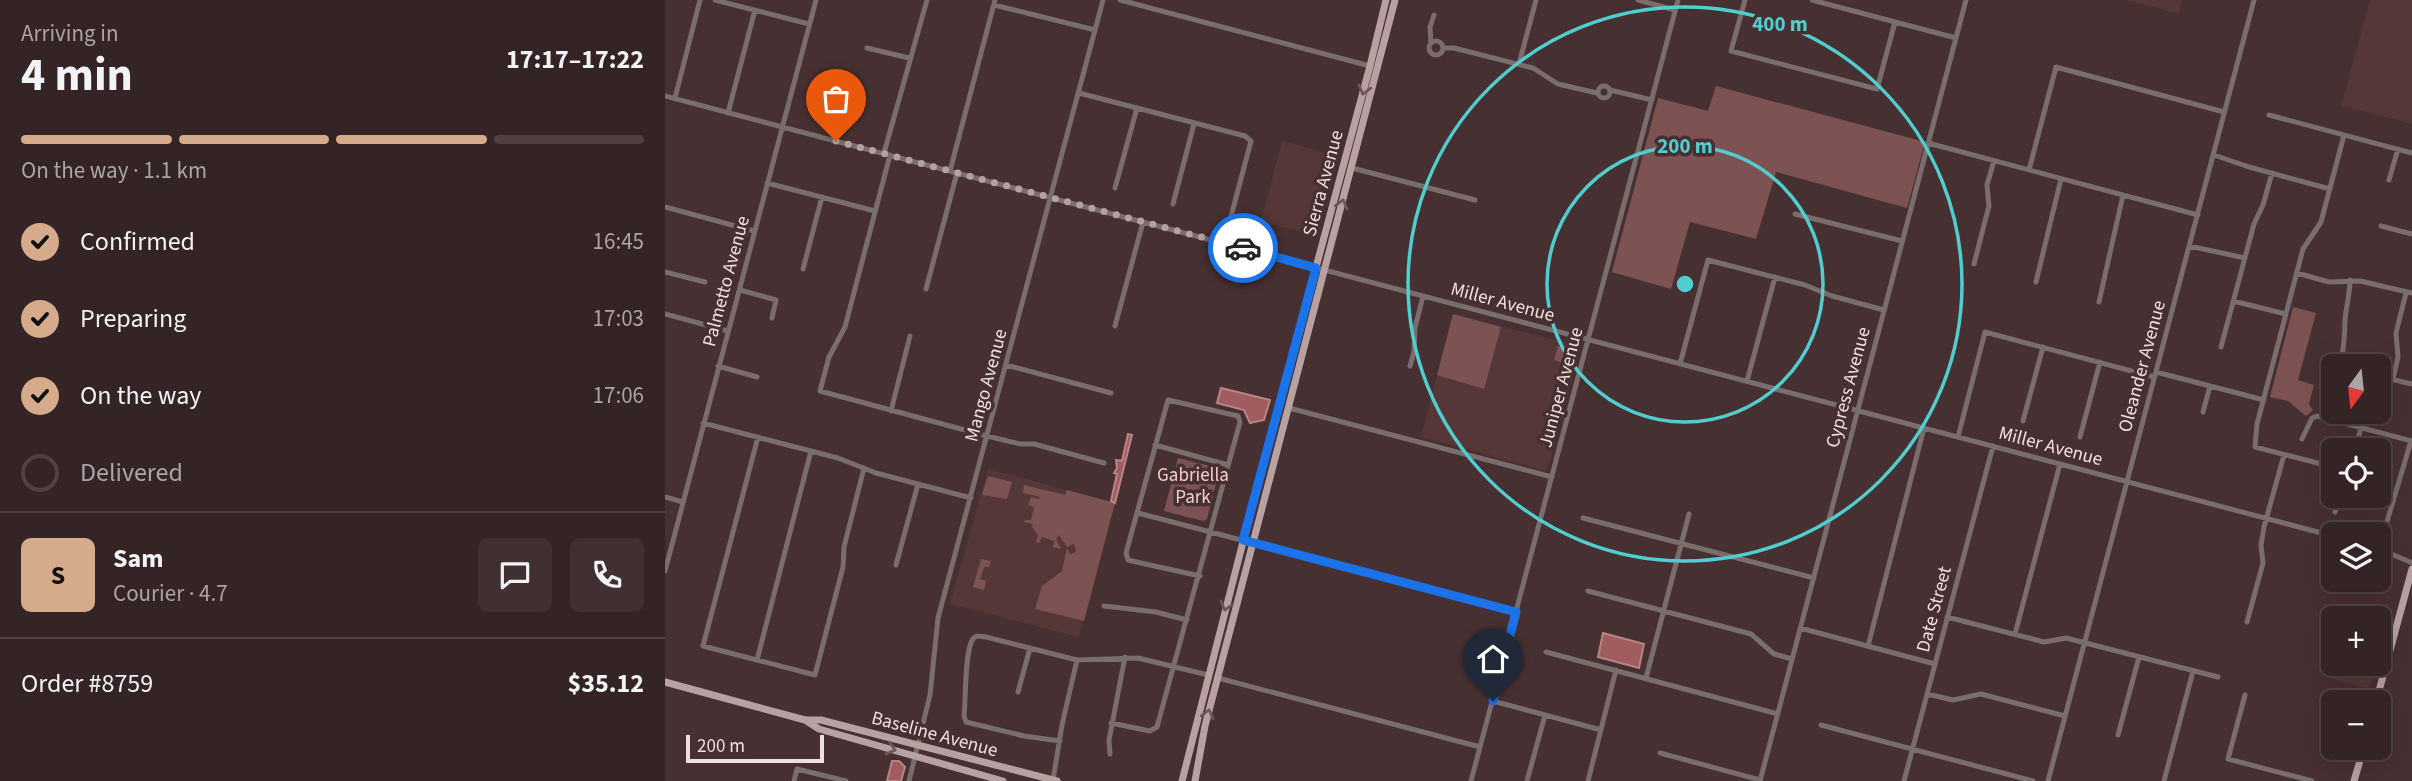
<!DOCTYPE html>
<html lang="en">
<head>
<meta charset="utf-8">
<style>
  :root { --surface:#352425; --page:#403032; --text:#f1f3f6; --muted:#aaa4a7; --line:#4f4142; --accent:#d6ab8b }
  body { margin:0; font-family:"Source Sans 3",sans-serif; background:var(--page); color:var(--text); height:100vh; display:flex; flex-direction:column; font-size:26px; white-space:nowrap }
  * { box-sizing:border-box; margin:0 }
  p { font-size:23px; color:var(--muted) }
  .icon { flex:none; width:38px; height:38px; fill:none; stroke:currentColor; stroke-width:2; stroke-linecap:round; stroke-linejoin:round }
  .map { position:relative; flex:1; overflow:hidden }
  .details { display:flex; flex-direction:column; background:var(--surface); width:665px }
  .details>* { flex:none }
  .needle { width:46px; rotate:195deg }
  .fabs { position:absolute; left:1656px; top:354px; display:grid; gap:14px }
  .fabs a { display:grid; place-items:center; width:70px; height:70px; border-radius:10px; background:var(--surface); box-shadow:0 7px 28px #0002,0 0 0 2px var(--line); font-size:35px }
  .scale { position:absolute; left:21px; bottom:18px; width:138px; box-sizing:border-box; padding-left:7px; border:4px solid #efe0e0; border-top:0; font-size:19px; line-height:24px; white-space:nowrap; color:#efe0e0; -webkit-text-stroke:5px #473031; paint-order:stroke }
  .pin { position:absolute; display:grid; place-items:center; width:60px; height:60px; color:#fff; margin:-72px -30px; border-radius:50% 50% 50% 0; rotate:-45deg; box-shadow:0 0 7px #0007 }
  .pin .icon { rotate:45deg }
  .courier { position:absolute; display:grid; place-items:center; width:70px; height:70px; margin:-35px; border:5px solid #1a73e8; border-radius:50%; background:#fff; color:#222; box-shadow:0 2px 9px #0007 }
  .headline em { font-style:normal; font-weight:700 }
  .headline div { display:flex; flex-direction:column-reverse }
  .headline { display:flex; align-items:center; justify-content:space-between; height:119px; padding:0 21px }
  h1 { font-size:46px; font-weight:700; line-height:52px }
  .bar { display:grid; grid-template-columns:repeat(4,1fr); gap:10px 7px; align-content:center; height:84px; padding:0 21px }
  .bar i { height:9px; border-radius:5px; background:var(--line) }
  .bar .on { background:var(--accent) }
  .bar p { grid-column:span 4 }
  .line { display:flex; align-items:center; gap:18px; padding:0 21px; border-top:2px solid var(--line) }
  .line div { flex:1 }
  .round { display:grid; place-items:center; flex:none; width:74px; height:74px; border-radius:10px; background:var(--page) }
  ol { padding:0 21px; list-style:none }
  li { display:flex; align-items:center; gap:21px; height:77px }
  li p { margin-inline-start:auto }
  li .icon { padding:7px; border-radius:50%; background:var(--accent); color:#111; stroke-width:4 }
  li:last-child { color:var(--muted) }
  li i { width:38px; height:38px; border:4px solid var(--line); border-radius:50% }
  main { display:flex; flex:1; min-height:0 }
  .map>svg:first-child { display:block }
  .built { fill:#553738 }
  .green { fill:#7d5253 }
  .water { fill:#a15c60; stroke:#b88486; stroke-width:2 }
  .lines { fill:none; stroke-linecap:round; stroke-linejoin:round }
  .minor { stroke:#796d6d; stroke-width:5 }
  .major { stroke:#b9a0a1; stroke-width:7 }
  .oneway { stroke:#6f5758 }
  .done { stroke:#b4a2a3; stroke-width:7; stroke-dasharray:0 12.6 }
  .route { stroke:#1a73e8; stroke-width:9 }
  .ring { fill:none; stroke:#52cdcf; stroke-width:3.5 }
  .labels { text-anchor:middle; stroke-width:7; stroke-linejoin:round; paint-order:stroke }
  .street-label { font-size:19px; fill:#efe0e0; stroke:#473031 }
  .park-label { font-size:19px; fill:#f5cbcc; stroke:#473031 }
  .centre { fill:#52cdcf; stroke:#473031; stroke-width:3.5 }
  .ring-label { font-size:21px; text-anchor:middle; font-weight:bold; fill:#52cdcf; stroke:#473031; stroke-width:7; stroke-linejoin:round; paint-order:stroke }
</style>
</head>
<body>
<main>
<section class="details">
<div class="headline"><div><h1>4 min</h1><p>Arriving in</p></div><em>17:17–17:22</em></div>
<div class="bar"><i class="on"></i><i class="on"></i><i class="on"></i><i></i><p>On the way · 1.1 km</p></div>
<ol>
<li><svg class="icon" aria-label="check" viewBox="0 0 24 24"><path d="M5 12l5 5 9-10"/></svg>Confirmed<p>16:45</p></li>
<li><svg class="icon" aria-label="check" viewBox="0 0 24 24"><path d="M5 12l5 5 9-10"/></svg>Preparing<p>17:03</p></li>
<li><svg class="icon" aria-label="check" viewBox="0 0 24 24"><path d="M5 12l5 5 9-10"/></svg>On the way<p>17:06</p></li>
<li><i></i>Delivered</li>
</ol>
<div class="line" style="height:126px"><b class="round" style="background:var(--accent);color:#111">S</b><div><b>Sam</b><p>Courier · 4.7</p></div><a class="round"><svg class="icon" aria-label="chat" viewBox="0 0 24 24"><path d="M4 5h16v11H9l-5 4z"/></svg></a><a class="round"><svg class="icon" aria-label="phone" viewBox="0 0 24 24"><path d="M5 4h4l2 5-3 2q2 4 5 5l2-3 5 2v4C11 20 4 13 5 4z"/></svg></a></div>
<div class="line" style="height:91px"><div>Order #8759</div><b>$35.12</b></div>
</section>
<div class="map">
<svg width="1747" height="781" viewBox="0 0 1747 781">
  <rect width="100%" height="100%" fill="#473031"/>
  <path class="built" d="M 1462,0 L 1517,0 L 1514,14 Z
    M 1705,0 L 1747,0 L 1747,124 L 1676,106 Z
    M 617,141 L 672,156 L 652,236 L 596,221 Z
    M 788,314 L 915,346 L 882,471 L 756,437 Z
    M 323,469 L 450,503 L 414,637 L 285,604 Z
    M 1669,663 L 1711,663 L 1704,689 L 1665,678 Z"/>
  <path class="green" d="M 1051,86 L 1260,142 L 1242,208 L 1111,172 L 1091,239 L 1025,222 L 1006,289 L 947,272 L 993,98 L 1043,111 Z
    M 1628,307 L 1651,313 L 1633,380 L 1649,385 L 1644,404 L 1648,410 L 1641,416 L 1623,401 L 1605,397 Z
    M 788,314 L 836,327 L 819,389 L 772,375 Z
    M 893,346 L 905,349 L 901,364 L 889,360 Z
    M 513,458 L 553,468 L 554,472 L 542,519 L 538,521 L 499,511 Z
    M 323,476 L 347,482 L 342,499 L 317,495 Z
    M 359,485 L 400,495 L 402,490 L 450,503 L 419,621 L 370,609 L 377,586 L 397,571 L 402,548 L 405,554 L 411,552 L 409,544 L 402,547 L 394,535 L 391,539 L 396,549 L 388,547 L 389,541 L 377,537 L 374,543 L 371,542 L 373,535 L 367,527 L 368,524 L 359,522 L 360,520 L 366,520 L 369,507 L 363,505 L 366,497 L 374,499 L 375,497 L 358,493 Z
    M 316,559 L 326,561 L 324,567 L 319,567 L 315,579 L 321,581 L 319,590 L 308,587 Z"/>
  <path class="water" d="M 556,388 L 605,400 L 599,420 L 585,423 L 579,410 L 552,403 Z
    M 463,434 L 467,435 L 450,503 L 446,501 L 452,474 L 449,473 L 452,468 L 451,460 L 457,461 Z
    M 938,633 L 979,644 L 974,668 L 933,657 Z
    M 227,761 L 234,761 L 240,767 L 236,781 L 222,781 Z"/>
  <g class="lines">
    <path class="minor" d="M 50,0 L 144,24
      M 455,0 L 705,66
      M 973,0 L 1010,10
      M 1080,0 L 1066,51 L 1212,89 L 1230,22
      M 1147,0 L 1291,38
      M 329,5 L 430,30
      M764 48a7 7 0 1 1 14 0a7 7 0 1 1-14 0Z
      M 766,43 L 765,27 L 769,15
      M 202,48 L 244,58
      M 778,48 L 789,48 L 868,68 L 893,84 L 932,93
      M 854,64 L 871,0
      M933 92a6 6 0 1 1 12 0a6 6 0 1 1-12 0Z
      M 945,90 L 987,100
      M 414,93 L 580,136 L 586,141 L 559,243
      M 0,96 L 1668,536
      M 10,98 L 35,0
      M 63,113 L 90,10
      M 1604,115 L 1747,153
      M 1263,143 L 1533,215
      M 219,153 L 262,0
      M 225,155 L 180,327 L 164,357 L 155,391 L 322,436 L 355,444 L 369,444 L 439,463
      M 1549,155 L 1584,167 L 1665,189
      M 687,168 L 810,200
      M 1364,170 L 1391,67 L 1559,112
      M 285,171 L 330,0
      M 1724,180 L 1733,149
      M 102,183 L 210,211
      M 450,188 L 472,108
      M 508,204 L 529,124
      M 0,207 L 89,231
      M 1130,214 L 1237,241
      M 1716,226 L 1747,234
      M 1524,246 L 1580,258
      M 1309,264 L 1324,206 L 1322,185 L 1329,161
      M 138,269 L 157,197
      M 0,272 L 40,282
      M 1632,273 L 1664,282 L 1695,281 L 1747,293
      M 1371,282 L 1396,179
      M 261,289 L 292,173
      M 75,290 L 111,300 L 107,318
      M 1568,301 L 1621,314
      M 1434,302 L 1458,195
      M 0,314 L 63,331
      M 450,326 L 478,222
      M 1556,347 L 1589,224 L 1598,205 L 1607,173
      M 1015,364 L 1043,260 L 1140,285 L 1167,296 L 1219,310
      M 341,365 L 446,393
      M 53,366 L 92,377
      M 745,366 L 749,352 L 750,328 L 758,296
      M 1675,366 C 1679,348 1680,338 1680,320 C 1681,307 1685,294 1685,280
      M 1491,372 L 1599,400
      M 1713,376 L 1747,384
      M 1728,379 L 1733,357 L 1731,333 L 1741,293
      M 1082,381 L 1110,277
      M 624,408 L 887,477
      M 226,411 L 245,336
      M 1538,412 L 1545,386
      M 1358,421 L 1378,347
      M 38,423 L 173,458 L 211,473 L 306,498
      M 93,437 L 38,646 L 150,675 L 178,567 L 179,547 L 199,468
      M 1293,437 L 1320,332 L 1489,377
      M 1415,437 L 1435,362
      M 1637,439 L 1647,418 L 1652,416 L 1747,441
      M 490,445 L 563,465
      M 1690,450 L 1696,428
      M 1668,467 L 1590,447 L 1592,424 L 1638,249 L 1656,222 L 1679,135
      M 0,497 L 18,502
      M 1670,512 L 1677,495
      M 473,513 L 851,612
      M 918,518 L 1149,578
      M 1721,525 L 1746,441
      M 1713,548 L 1747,563
      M 231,565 L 253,484
      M 0,571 L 151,0
      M 923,591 L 1086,634 L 1109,654 L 1127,659
      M 439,606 L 491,612 L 522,620
      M 1282,617 L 1379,642 L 1401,638 L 1553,677
      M 1582,622 L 1598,563 L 1596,545 L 1599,527 L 1619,455
      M 1135,628 L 1270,664
      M 1350,634 L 1395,464
      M 1203,646 L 1259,428
      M 881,652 L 1113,714
      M 92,660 L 146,451
      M 553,678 L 815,747
      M 981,678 L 1024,514
      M 353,692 L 365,648
      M 1262,694 L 1288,700 L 1316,694 L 1400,716
      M 1580,695 L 1563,759 L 1647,781
      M 828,701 L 936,730
      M 446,723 L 485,731 L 492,727 L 575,422 L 573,416 L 503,400 L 461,553 L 463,560 L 467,561 L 535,576
      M 1156,725 L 1368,781
      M 1453,735 L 1474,657
      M 395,741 L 359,736 L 301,722 L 299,716 C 301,702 299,643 310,637 C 313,635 317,637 321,637 L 412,660 L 473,658 L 543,675
      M 995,753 L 1095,780
      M 445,754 L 444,740 L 460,657
      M 388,780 L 397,725 L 412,660
      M 129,781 L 132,769 L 181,781
      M 244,781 L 265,695 L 273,618 L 438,0
      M 806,781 L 1013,0
      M 862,781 L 880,715
      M 923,781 L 951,670
      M 1095,781 L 1301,0
      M 1239,781 L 1328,446
      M 1383,781 L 1589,0
      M 1499,781 L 1528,671"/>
    <path class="major" d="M 0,682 L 140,720 L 154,729 L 338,781
      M 1711,702 L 1747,569
      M 141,720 L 156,720 L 392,781
      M 517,781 L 591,491 L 705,66 L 721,0
      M 530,781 L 540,726 L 730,0
      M 1689,781 L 1699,747"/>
  </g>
  <defs><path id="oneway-chevron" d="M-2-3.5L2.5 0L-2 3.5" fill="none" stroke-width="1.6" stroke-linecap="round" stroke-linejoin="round" transform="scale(1.75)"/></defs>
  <g class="oneway">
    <use href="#oneway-chevron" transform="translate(699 90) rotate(105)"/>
    <use href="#oneway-chevron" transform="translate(677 204) rotate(-75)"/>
    <use href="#oneway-chevron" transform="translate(561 606) rotate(105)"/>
    <use href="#oneway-chevron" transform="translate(543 714) rotate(-76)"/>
    <use href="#oneway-chevron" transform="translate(226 749) rotate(17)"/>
  </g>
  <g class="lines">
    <path class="done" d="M 171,141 L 578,248"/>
    <path class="route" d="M 578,248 L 651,268 L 578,540 L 851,612 L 828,701"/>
  </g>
  <g class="ring">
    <circle cx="1020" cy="284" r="138"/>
    <circle cx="1020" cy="284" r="277"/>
  </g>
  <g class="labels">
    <g class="street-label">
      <text transform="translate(657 183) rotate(-75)" y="7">Sierra Avenue</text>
      <text transform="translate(60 281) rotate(-75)" y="7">Palmetto Avenue</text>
      <text transform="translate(838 301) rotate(15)" y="7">Miller Avenue</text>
      <text transform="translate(1476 366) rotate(-75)" y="7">Oleander Avenue</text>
      <text transform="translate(320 385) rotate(-75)" y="7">Mango Avenue</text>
      <text transform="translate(895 387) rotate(-75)" y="7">Juniper Avenue</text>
      <text transform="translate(1182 387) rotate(-75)" y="7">Cypress Avenue</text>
      <text transform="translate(1386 445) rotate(15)" y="7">Miller Avenue</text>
      <text transform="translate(1268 609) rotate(-75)" y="7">Date Street</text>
      <text transform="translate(270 733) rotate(15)" y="7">Baseline Avenue</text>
    </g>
    <g class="park-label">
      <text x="528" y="481">Gabriella<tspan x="528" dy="22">Park</tspan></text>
    </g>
  </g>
  <circle cx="1020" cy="284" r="10" class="centre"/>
  <g class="ring-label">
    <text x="1115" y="31">400 m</text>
    <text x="1020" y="153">200 m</text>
  </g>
</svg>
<div class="fabs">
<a><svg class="needle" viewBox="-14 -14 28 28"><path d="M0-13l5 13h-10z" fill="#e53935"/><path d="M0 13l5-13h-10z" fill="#aaa4a7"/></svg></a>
<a><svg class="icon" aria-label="locate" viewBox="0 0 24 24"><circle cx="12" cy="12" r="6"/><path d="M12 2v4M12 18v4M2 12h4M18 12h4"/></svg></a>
<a><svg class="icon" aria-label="layers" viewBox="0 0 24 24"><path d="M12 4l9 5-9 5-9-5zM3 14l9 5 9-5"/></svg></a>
<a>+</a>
<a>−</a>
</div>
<div class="scale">200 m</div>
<div class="pin" style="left:171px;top:141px;background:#ea580c"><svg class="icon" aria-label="bag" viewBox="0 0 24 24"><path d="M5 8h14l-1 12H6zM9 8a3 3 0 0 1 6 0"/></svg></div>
<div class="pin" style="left:828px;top:701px;background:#1f2937"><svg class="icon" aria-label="home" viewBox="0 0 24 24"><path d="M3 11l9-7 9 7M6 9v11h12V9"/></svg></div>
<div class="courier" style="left:578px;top:248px"><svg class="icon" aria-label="car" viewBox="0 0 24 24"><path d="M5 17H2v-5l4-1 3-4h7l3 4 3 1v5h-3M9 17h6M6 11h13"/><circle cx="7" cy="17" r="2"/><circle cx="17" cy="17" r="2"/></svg></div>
</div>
</main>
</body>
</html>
